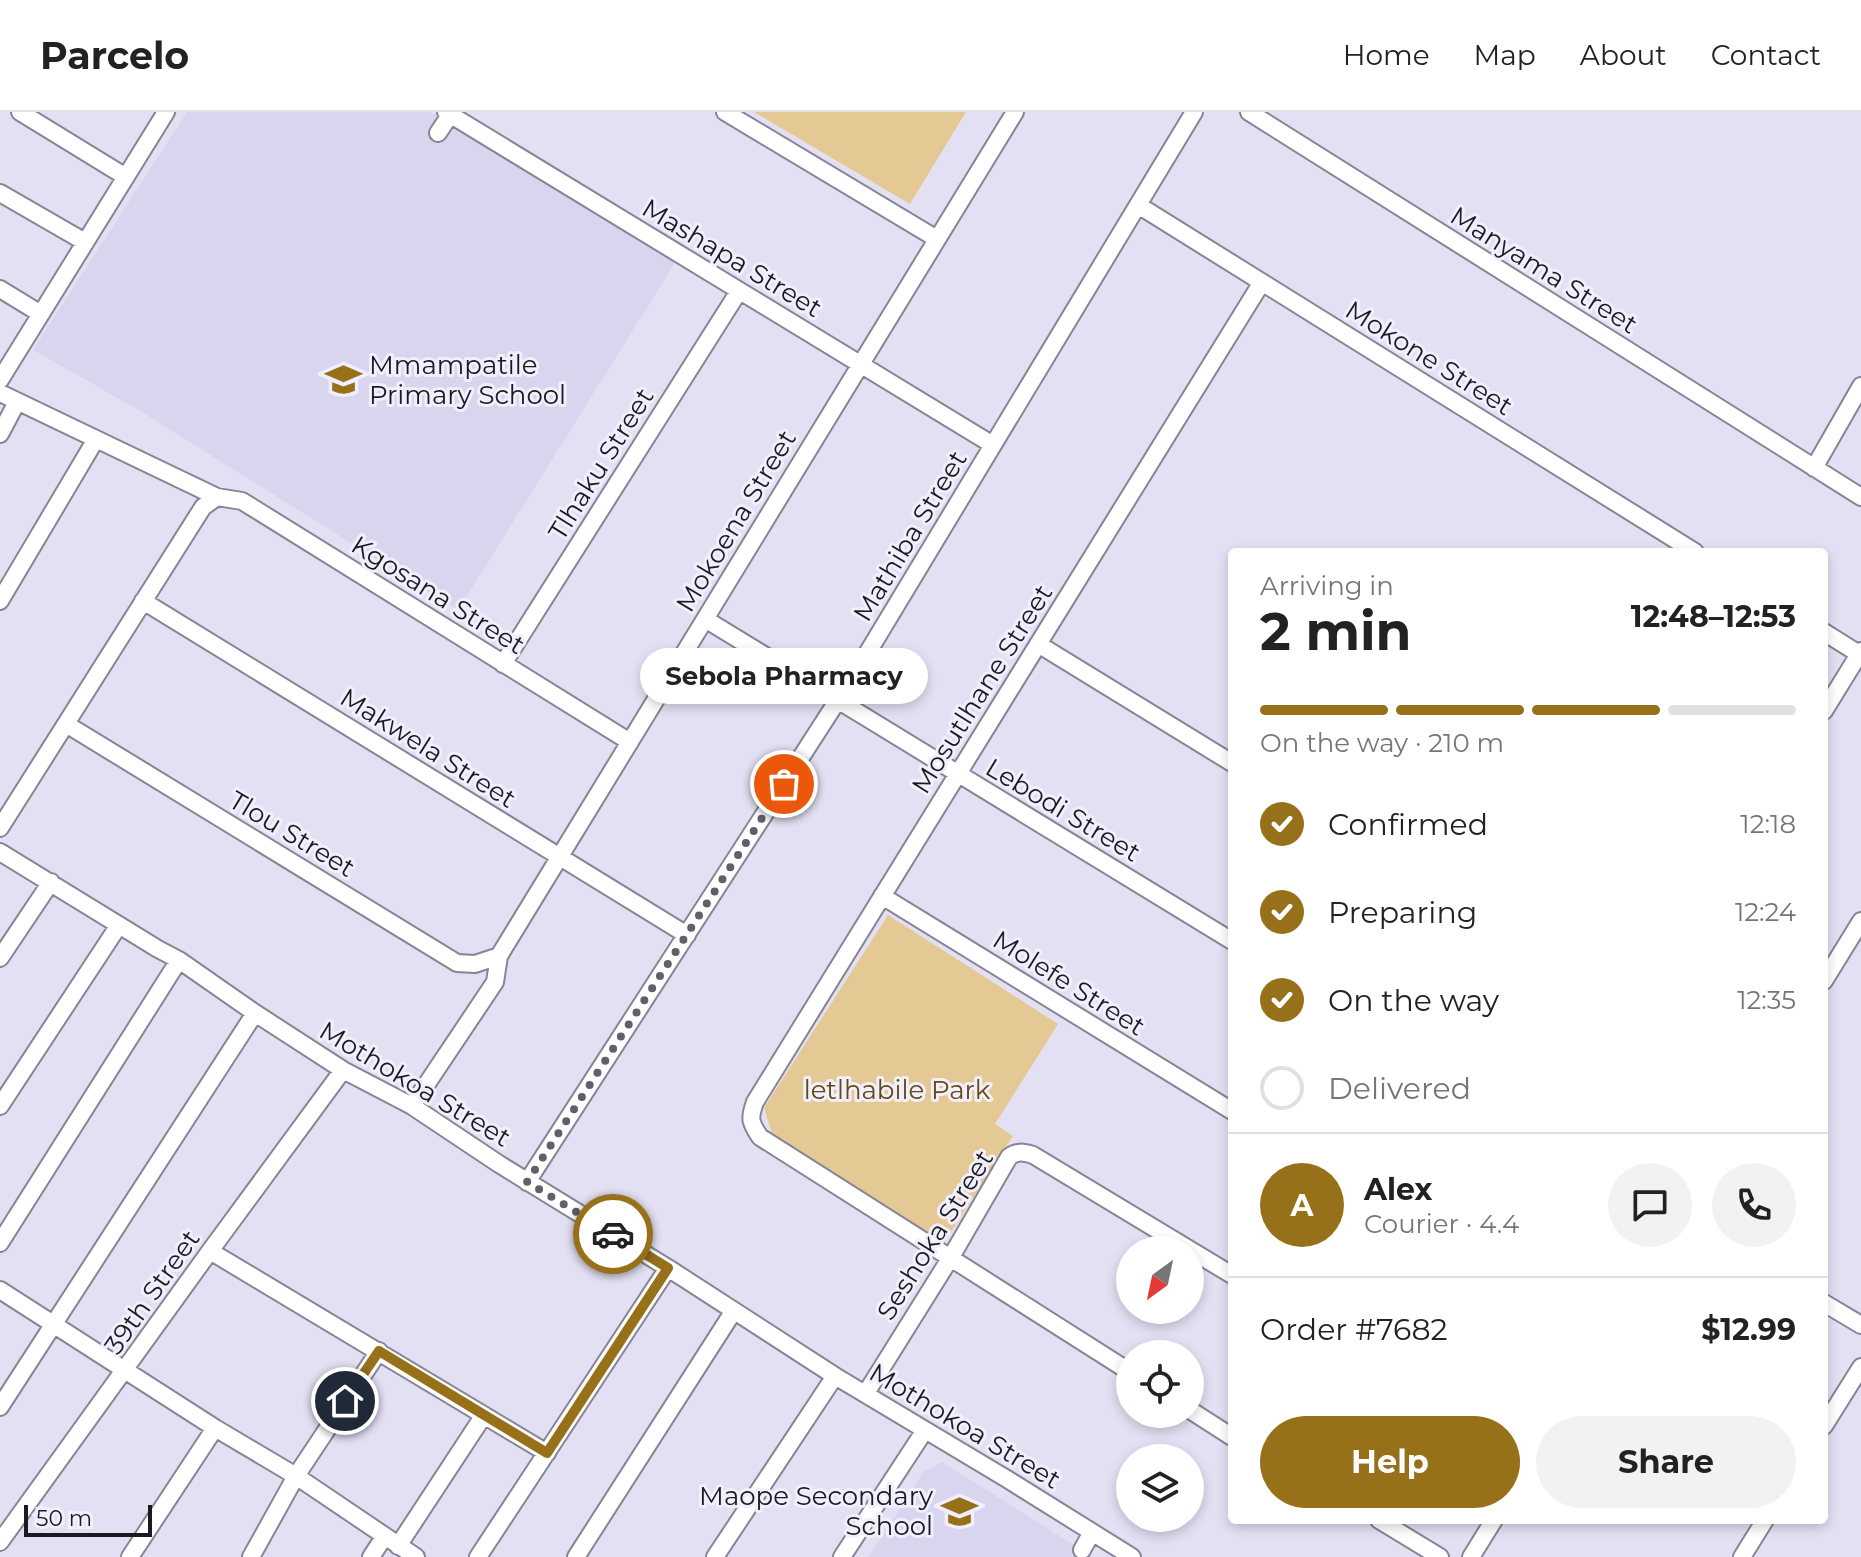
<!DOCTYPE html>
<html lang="en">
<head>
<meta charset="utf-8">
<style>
  :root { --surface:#fff; --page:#f2f2f2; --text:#222; --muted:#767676; --line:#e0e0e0; --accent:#96711a }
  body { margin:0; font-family:Montserrat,sans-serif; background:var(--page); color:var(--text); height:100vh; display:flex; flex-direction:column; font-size:30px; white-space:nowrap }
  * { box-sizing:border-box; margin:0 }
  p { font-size:26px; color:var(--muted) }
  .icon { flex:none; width:44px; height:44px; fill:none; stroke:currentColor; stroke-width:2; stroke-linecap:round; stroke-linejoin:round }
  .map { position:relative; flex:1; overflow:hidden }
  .details { position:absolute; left:1228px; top:436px; width:600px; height:976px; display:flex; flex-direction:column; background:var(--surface); border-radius:8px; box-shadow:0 4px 12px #0003 }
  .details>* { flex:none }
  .needle { width:52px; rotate:213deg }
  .controls { position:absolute; left:1116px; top:1124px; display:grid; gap:16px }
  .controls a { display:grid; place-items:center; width:88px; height:88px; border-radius:50%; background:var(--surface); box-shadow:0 4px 12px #0003; font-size:40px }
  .scale { position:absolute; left:24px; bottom:20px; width:128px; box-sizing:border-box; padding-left:8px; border:4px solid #1b1a20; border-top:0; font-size:22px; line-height:28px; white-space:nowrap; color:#1b1a20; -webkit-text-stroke:6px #f1eefd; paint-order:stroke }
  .pin { position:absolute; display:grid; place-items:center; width:68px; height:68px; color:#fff; margin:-34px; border:4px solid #fff; border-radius:50%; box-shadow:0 2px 8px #0007 }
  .courier { position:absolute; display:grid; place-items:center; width:80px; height:80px; margin:-40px; border:6px solid #96711a; border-radius:50%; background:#fff; color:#222; box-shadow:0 2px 10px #0007 }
  .bubble { position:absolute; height:56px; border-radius:28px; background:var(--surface); box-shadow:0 4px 12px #0003; font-size:26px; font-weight:700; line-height:56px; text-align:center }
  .summary em { font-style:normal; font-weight:700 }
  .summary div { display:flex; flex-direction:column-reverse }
  .summary { display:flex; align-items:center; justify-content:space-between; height:136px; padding:0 32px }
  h1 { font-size:52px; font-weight:700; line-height:60px }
  .bar { display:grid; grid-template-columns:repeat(4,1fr); gap:12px 8px; align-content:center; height:96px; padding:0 32px }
  .bar i { height:10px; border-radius:6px; background:var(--line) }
  .bar .current { background:var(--accent) }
  .bar p { grid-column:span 4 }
  .line { display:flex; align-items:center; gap:20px; padding:0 32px; border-top:2px solid var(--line) }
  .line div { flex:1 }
  .round { display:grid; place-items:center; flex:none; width:84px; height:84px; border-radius:42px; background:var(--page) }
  ol { padding:0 32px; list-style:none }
  li { display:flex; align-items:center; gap:24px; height:88px }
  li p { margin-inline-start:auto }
  li .icon { padding:8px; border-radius:50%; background:var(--accent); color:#fff; stroke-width:4 }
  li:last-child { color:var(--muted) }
  li i { width:44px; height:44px; border:4px solid var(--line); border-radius:50% }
  .action { display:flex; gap:16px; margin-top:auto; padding:16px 32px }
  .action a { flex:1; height:92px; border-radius:48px; background:var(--accent); color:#fff; font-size:32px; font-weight:700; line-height:92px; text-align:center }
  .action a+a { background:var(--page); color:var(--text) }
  header { display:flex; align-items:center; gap:48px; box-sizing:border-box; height:112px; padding:0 40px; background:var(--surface); border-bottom:2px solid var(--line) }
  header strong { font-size:38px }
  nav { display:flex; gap:44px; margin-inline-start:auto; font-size:28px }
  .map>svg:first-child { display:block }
  .built { fill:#d9d5ef }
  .green { fill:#e5c994 }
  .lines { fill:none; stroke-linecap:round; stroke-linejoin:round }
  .minor-casing { stroke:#878495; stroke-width:20 }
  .minor { stroke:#fff; stroke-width:16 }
  .done { stroke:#615f6a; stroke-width:8; stroke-dasharray:0 14.4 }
  .route { stroke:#96711a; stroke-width:10 }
  .labels { text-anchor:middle; stroke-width:6; stroke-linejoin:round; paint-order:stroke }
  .street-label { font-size:26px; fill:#1b1a20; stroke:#f1eefd }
  .poi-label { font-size:26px; fill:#1b1a20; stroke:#f1eefd; text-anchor:start }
  .park-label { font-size:26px; fill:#624a12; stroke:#f1eefd }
</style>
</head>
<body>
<header>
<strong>Parcelo</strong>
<nav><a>Home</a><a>Map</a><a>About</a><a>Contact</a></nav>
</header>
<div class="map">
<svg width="1861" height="1445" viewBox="0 0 1861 1445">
  <rect width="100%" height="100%" fill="#e3e0f3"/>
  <path class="built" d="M 187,0 L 431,0 L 676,149 L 458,498 L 137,297 L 33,238 Z
    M 942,1350 L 1093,1445 L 868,1445 L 924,1360 Z"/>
  <path class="green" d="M 754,0 L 966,0 L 910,92 Z
    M 888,803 L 1058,912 L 995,1012 L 1013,1024 L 944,1131 L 772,1021 L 764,996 Z"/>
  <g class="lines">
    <defs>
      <path id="minor" d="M 20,0 L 126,65
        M 446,0 L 993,333
        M 725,0 L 937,127
        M 1249,0 L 1861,385
        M 438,21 L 450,3
        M 0,81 L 85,130
        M 1138,93 L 1695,440
        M 0,177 L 41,202
        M 0,268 L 166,0
        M 0,281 L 217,385 L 242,389 L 630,630
        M 0,322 L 17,290
        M 1814,356 L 1861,274
        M 0,489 L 96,327
        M 143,489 L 687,823
        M 705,507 L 1232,829
        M 1824,520 L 1859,542
        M 1038,532 L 1232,651
        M 503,552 L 739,179
        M 1824,599 L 1861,539
        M 66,612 L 457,851 L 475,852 L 499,844
        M 0,716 L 203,395 L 217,385
        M 0,740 L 158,837 L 179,848 L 255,901 L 343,958 L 412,994 L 499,1052 L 668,1156 L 835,1264 L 1007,1367 L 1132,1445
        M 882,784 L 1232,999
        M 0,846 L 51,770
        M 1824,869 L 1861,809
        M 0,994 L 119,813
        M 412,994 L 495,870 L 499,844 L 1015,0
        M 527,1070 L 856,560 L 1194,0
        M 0,1131 L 179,848
        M 210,1139 L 547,1341
        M 0,1178 L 215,1316 L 296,1364 L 416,1445
        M 1824,1191 L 1861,1213
        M 1130,1260 L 760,1025 C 750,1010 749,1007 755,990 L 1262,170
        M 866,1281 L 951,1145 L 1009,1045 C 1017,1039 1023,1040 1033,1043 L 1232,1163
        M 0,1295 L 255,901
        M 1190,1298 L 1232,1325
        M 1824,1314 L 1861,1255
        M 1379,1408 L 1440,1445
        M 0,1430 L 210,1139 L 343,958
        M 398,1434 L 484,1303
        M 1082,1438 L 1092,1420
        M 130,1445 L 215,1316
        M 251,1445 L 296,1364 L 379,1239
        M 371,1445 L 384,1425
        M 478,1445 L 668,1156
        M 576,1445 L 733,1200
        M 715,1445 L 835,1264
        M 842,1445 L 925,1318
        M 1471,1445 L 1494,1408
        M 1742,1445 L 1765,1408"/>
    </defs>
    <use href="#minor" class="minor-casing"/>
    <use href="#minor" class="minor"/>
  </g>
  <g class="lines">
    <path class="done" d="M 613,1122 L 527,1070 L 784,672"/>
    <path class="route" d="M 345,1289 L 379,1239 L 547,1341 L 668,1156 L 613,1122"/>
  </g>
  <defs>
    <symbol id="school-bare" viewBox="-9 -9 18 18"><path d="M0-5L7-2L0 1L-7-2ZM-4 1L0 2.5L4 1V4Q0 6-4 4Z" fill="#96711a" stroke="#f1eefd" stroke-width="2.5" paint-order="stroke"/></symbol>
  </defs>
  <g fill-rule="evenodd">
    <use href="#school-bare" x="318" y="242" width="51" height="51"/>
    <use href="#school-bare" x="934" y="1374" width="51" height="51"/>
  </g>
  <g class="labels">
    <g class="street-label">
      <text transform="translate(732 146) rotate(31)" y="9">Mashapa Street</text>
      <text transform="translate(1544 158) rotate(32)" y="9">Manyama Street</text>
      <text transform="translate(1429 246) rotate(32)" y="9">Mokone Street</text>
      <text transform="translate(601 352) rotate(-58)" y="9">Tlhaku Street</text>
      <text transform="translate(736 409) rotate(-59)" y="9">Mokoena Street</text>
      <text transform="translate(910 424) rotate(-59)" y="9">Mathiba Street</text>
      <text transform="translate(438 483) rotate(32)" y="9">Kgosana Street</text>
      <text transform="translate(982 577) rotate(-58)" y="9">Mosutlhane Street</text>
      <text transform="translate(428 636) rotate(32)" y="9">Makwela Street</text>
      <text transform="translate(1063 698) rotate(31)" y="9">Lebodi Street</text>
      <text transform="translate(292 722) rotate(31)" y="9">Tlou Street</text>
      <text transform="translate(1069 871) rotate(32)" y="9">Molefe Street</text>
      <text transform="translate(415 972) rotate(31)" y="9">Mothokoa Street</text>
      <text transform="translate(935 1123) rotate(-58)" y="9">Seshoka Street</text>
      <text transform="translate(152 1180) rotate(-55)" y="9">39th Street</text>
      <text transform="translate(965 1314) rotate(31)" y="9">Mothokoa Street</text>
    </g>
    <g class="poi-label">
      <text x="369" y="262">Mmampatile<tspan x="369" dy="30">Primary School</tspan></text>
      <text x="933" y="1393" text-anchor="end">Maope Secondary<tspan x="933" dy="30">School</tspan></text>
    </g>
    <g class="park-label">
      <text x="897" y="987">letlhabile Park</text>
    </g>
  </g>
</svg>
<div class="controls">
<a><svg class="needle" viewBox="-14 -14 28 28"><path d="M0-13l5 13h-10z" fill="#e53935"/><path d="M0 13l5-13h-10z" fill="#767676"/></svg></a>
<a><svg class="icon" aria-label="locate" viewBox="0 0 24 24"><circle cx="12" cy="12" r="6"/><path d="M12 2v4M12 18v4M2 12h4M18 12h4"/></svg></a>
<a><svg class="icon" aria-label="layers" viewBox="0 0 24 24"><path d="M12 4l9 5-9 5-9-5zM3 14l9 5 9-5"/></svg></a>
</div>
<div class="scale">50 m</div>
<div class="pin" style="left:784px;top:672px;background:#ea580c"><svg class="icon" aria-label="bag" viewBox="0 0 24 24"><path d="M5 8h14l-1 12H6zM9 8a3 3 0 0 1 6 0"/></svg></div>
<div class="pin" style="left:345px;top:1289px;background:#1f2937"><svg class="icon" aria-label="home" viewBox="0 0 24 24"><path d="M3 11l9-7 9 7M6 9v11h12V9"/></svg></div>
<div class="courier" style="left:613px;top:1122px"><svg class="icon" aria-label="car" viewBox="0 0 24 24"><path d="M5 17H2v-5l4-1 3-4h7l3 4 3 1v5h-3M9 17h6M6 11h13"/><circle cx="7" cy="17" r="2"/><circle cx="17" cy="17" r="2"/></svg></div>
<div class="bubble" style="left:640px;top:536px;width:288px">Sebola Pharmacy</div>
<section class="details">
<div class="summary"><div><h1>2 min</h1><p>Arriving in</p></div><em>12:48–12:53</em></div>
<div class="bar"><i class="current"></i><i class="current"></i><i class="current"></i><i></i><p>On the way · 210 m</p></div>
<ol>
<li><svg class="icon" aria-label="check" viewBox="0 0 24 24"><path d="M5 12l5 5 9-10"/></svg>Confirmed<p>12:18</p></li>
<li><svg class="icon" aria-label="check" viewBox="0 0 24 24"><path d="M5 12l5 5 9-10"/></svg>Preparing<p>12:24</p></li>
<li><svg class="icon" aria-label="check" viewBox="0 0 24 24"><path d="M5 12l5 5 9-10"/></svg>On the way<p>12:35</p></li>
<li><i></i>Delivered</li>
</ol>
<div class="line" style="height:144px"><b class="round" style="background:var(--accent);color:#fff">A</b><div><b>Alex</b><p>Courier · 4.4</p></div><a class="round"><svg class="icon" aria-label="chat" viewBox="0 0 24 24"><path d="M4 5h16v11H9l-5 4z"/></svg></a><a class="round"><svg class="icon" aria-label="phone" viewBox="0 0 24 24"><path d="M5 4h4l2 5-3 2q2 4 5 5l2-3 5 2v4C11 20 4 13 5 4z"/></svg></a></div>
<div class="line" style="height:104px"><div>Order #7682</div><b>$12.99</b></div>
<div class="action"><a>Help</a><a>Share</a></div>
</section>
</div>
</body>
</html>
